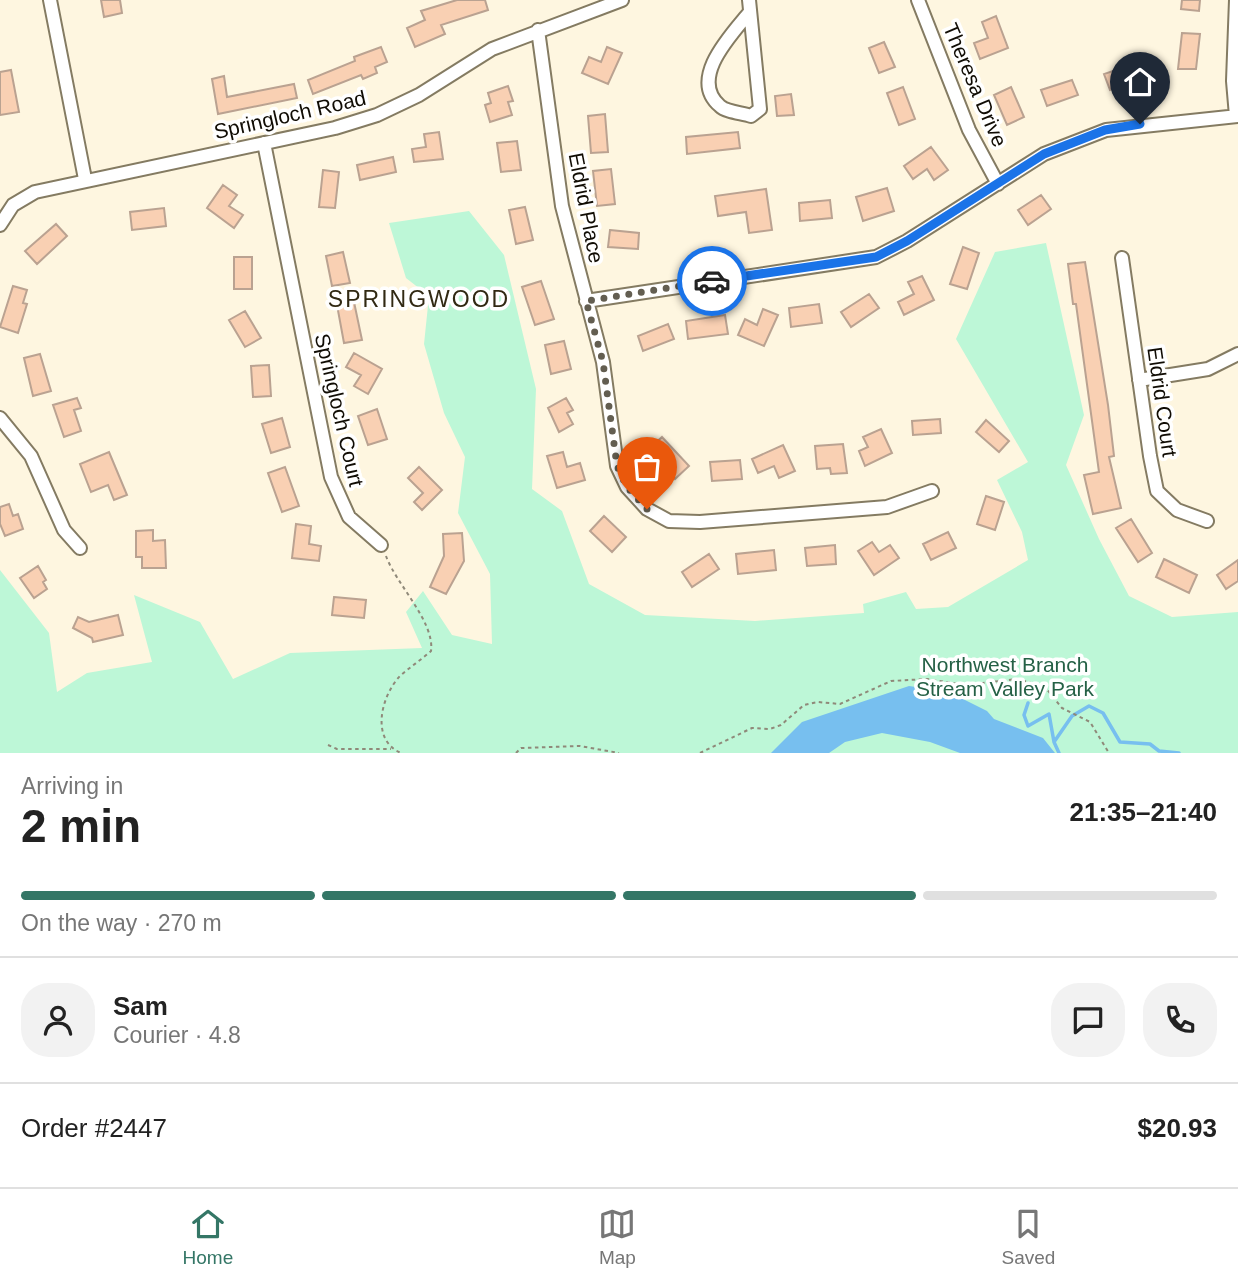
<!DOCTYPE html>
<html lang="en">
<head>
<meta charset="utf-8">
<style>
  :root { --surface:#fff; --page:#f2f2f2; --text:#222; --muted:#767676; --line:#e0e0e0; --accent:#347666 }
  body { margin:0; font-family:Helvetica,sans-serif; background:var(--page); color:var(--text); height:100vh; display:flex; flex-direction:column; font-size:26px; white-space:nowrap }
  * { box-sizing:border-box; margin:0 }
  p { font-size:23px; color:var(--muted) }
  .icon { flex:none; width:38px; height:38px; fill:none; stroke:currentColor; stroke-width:2; stroke-linecap:round; stroke-linejoin:round }
  .map { position:relative; height:753px; overflow:hidden }
  .details { display:flex; flex-direction:column; background:var(--surface); flex:1 }
  .details>* { flex:none }
  .pin { position:absolute; display:grid; place-items:center; width:60px; height:60px; color:#fff; margin:-72px -30px; border-radius:50% 50% 50% 0; rotate:-45deg; box-shadow:0 0 7px #0007 }
  .pin .icon { rotate:45deg }
  .courier { position:absolute; display:grid; place-items:center; width:70px; height:70px; margin:-35px; border:5px solid #1a73e8; border-radius:50%; background:#fff; color:#222; box-shadow:0 2px 9px #0007 }
  .overview em { font-style:normal; font-weight:600 }
  .overview div { display:flex; flex-direction:column-reverse }
  .overview { display:flex; align-items:center; justify-content:space-between; height:119px; padding:0 21px }
  h1 { font-size:46px; font-weight:600; line-height:52px }
  .bar { display:grid; grid-template-columns:repeat(4,1fr); gap:10px 7px; align-content:center; height:84px; padding:0 21px }
  .bar i { height:9px; border-radius:5px; background:var(--line) }
  .bar .current { background:var(--accent) }
  .bar p { grid-column:span 4 }
  .line { display:flex; align-items:center; gap:18px; padding:0 21px; border-top:2px solid var(--line) }
  .line div { flex:1 }
  .round { display:grid; place-items:center; flex:none; width:74px; height:74px; border-radius:28px; background:var(--page) }
  .tabs { display:flex; justify-content:space-around; align-items:center; height:98px; border-top:2px solid var(--line); background:var(--surface); font-size:19px; color:var(--muted) }
  .tabs a { display:grid; justify-items:center; gap:4px }
  .tabs .current { color:var(--accent) }
  .map>svg:first-child { display:block }
  .green { fill:#bdf7d7 }
  .water { fill:#77bfef }
  .lines { fill:none; stroke-linecap:round; stroke-linejoin:round }
  .stream { stroke:#77bfef; stroke-width:3.5 }
  .building { fill:#f9d0b3; stroke:#baa291; stroke-width:2 }
  .minor-casing { stroke:#847b62; stroke-width:16 }
  .path { stroke:#8f8979; stroke-width:2; stroke-dasharray:3.5 3.5; stroke-linecap:butt }
  .minor { stroke:#fff; stroke-width:12 }
  .done { stroke:#635e51; stroke-width:7; stroke-dasharray:0 12.6 }
  .route { stroke:#1a73e8; stroke-width:9 }
  .labels { text-anchor:middle; stroke-width:7; stroke-linejoin:round; paint-order:stroke }
  .street-label { font-size:21px; fill:#100c04; stroke:#fff }
  .park-label { font-size:21px; fill:#256146; stroke:#fff }
  .neighbourhood-label { font-size:23px; letter-spacing:2px; fill:#312913; stroke:#fff }
</style>
</head>
<body>
<div class="map">
<svg width="1238" height="753" viewBox="0 0 1238 753">
  <rect width="100%" height="100%" fill="#fef6e0"/>
  <path class="green" d="M 469,211 L 504,255 L 536,389 L 532,489 L 562,511 L 589,584 L 645,615 L 755,621 L 864,613 L 863,604 L 906,592 L 916,609 L 948,607 L 1028,560 L 1022,532 L 997,480 L 1028,462 L 956,339 L 995,252 L 1046,243 L 1084,415 L 1066,465 L 1099,539 L 1129,596 L 1172,617 L 1238,612 L 1238,753 L 0,753 L 0,570 L 49,633 L 57,692 L 87,673 L 152,662 L 134,595 L 200,622 L 233,679 L 290,653 L 422,648 L 406,612 L 423,591 L 452,635 L 492,644 L 490,574 L 458,513 L 465,457 L 444,413 L 424,344 L 429,296 L 406,278 L 389,223 Z"/>
  <path class="water" d="M 909,686 L 949,692 L 987,711 L 994,719 L 1043,738 L 1055,753 L 960,753 L 930,742 L 882,733 L 845,742 L 829,753 L 771,753 L 802,722 Z"/>
  <g class="lines">
    <path class="stream" d="M 1028,703 L 1024,715 L 1028,726 L 1049,714 L 1054,742
      M 1059,753 L 1054,742 L 1072,716 L 1089,706 L 1103,713 L 1120,742 L 1150,744 L 1159,751 L 1179,753"/>
  </g>
  <path class="building" d="M 101,0 L 120,0 L 122,13 L 104,17 Z
    M 457,0 L 485,0 L 488,10 L 441,25 L 445,34 L 415,47 L 407,28 L 425,20 L 421,11 Z
    M 1182,0 L 1200,0 L 1199,11 L 1181,9 Z
    M 996,16 L 1008,48 L 980,59 L 974,43 L 988,38 L 982,22 Z
    M 1182,33 L 1200,34 L 1196,69 L 1178,69 Z
    M 884,42 L 895,67 L 879,73 L 869,48 Z
    M 381,47 L 387,62 L 375,67 L 377,73 L 363,79 L 361,75 L 313,94 L 308,80 L 355,61 L 354,57 Z
    M 607,47 L 622,53 L 608,84 L 582,73 L 589,57 L 601,62 Z
    M 1142,61 L 1147,77 L 1110,90 L 1104,74 Z
    M 11,70 L 19,112 L 0,115 L 0,72 Z
    M 224,76 L 227,97 L 294,84 L 297,98 L 218,114 L 212,79 Z
    M 1072,80 L 1078,95 L 1047,106 L 1041,90 Z
    M 508,86 L 513,101 L 508,102 L 512,115 L 490,122 L 485,105 L 491,103 L 488,93 Z
    M 903,87 L 915,119 L 899,125 L 887,93 Z
    M 1011,87 L 1024,117 L 1007,125 L 994,95 Z
    M 791,94 L 794,115 L 777,116 L 775,96 Z
    M 605,114 L 608,152 L 591,153 L 588,116 Z
    M 439,132 L 443,159 L 414,162 L 412,149 L 426,147 L 424,134 Z
    M 738,132 L 740,148 L 687,154 L 686,137 Z
    M 517,141 L 521,170 L 501,172 L 497,143 Z
    M 931,147 L 948,170 L 934,180 L 927,169 L 913,179 L 904,166 Z
    M 393,157 L 396,172 L 360,180 L 357,165 Z
    M 611,169 L 615,204 L 597,206 L 593,171 Z
    M 323,170 L 339,172 L 335,208 L 319,207 Z
    M 223,185 L 237,195 L 229,206 L 243,215 L 234,228 L 207,208 Z
    M 887,188 L 894,211 L 863,221 L 856,197 Z
    M 766,189 L 772,230 L 749,233 L 746,212 L 718,216 L 715,196 Z
    M 1041,195 L 1051,209 L 1028,225 L 1018,210 Z
    M 830,200 L 832,218 L 800,221 L 799,203 Z
    M 525,207 L 533,240 L 516,244 L 509,210 Z
    M 164,208 L 166,226 L 132,230 L 130,212 Z
    M 56,224 L 67,236 L 37,264 L 25,251 Z
    M 610,230 L 639,233 L 638,249 L 608,247 Z
    M 963,247 L 979,253 L 967,289 L 950,284 Z
    M 343,252 L 350,283 L 332,286 L 326,256 Z
    M 234,257 L 252,257 L 252,289 L 234,289 Z
    M 1085,262 L 1108,405 L 1114,456 L 1109,457 L 1121,508 L 1093,514 L 1084,475 L 1099,472 L 1076,304 L 1073,304 L 1068,264 Z
    M 922,276 L 934,300 L 904,315 L 898,302 L 914,294 L 908,282 Z
    M 541,281 L 554,319 L 535,325 L 522,287 Z
    M 13,286 L 27,290 L 23,303 L 27,304 L 18,333 L 0,327 Z
    M 869,294 L 879,308 L 851,327 L 841,312 Z
    M 354,302 L 362,340 L 344,343 L 337,305 Z
    M 819,304 L 822,323 L 791,327 L 789,308 Z
    M 763,309 L 778,315 L 764,346 L 738,335 L 745,319 L 757,325 Z
    M 245,311 L 261,338 L 245,347 L 229,320 Z
    M 725,315 L 728,334 L 688,339 L 686,321 Z
    M 668,324 L 674,339 L 643,351 L 638,336 Z
    M 564,341 L 571,369 L 551,374 L 545,345 Z
    M 354,353 L 382,369 L 368,394 L 354,386 L 361,375 L 346,367 Z
    M 40,354 L 51,391 L 33,396 L 24,358 Z
    M 269,365 L 271,396 L 253,397 L 251,366 Z
    M 77,398 L 81,408 L 74,410 L 81,431 L 64,437 L 53,405 Z
    M 566,398 L 573,410 L 567,413 L 573,424 L 559,432 L 548,408 Z
    M 377,409 L 387,439 L 368,445 L 358,416 Z
    M 282,418 L 290,447 L 271,453 L 262,424 Z
    M 940,419 L 941,433 L 913,435 L 912,421 Z
    M 986,420 L 1009,441 L 999,452 L 976,432 Z
    M 881,429 L 892,453 L 865,466 L 859,451 L 868,447 L 863,437 Z
    M 662,437 L 689,466 L 675,479 L 648,450 Z
    M 843,444 L 847,473 L 831,474 L 830,468 L 817,469 L 815,446 Z
    M 783,445 L 795,471 L 779,478 L 774,466 L 758,473 L 752,459 Z
    M 109,452 L 127,495 L 114,500 L 108,485 L 91,492 L 80,464 Z
    M 563,452 L 567,467 L 580,463 L 585,480 L 557,488 L 547,456 Z
    M 740,460 L 742,479 L 712,481 L 710,462 Z
    M 285,467 L 299,506 L 282,512 L 268,473 Z
    M 419,467 L 442,490 L 422,510 L 414,502 L 423,493 L 408,478 Z
    M 986,496 L 1004,502 L 995,530 L 977,524 Z
    M 9,504 L 13,516 L 18,514 L 23,529 L 5,536 L 0,524 L 0,507 Z
    M 604,516 L 626,537 L 612,552 L 590,531 Z
    M 1131,519 L 1152,553 L 1138,562 L 1116,528 Z
    M 296,524 L 311,526 L 309,544 L 321,546 L 319,561 L 292,558 Z
    M 153,530 L 153,541 L 165,540 L 166,568 L 142,568 L 142,557 L 136,557 L 136,531 Z
    M 948,532 L 956,548 L 931,560 L 923,544 Z
    M 462,533 L 464,561 L 446,594 L 430,587 L 444,556 L 443,534 Z
    M 872,542 L 879,552 L 890,545 L 899,558 L 874,575 L 858,551 Z
    M 835,545 L 836,564 L 807,566 L 805,548 Z
    M 774,550 L 776,570 L 738,574 L 736,554 Z
    M 709,554 L 719,569 L 692,587 L 682,572 Z
    M 1164,559 L 1197,575 L 1189,593 L 1156,577 Z
    M 1238,560 L 1238,581 L 1226,589 L 1217,575 Z
    M 38,566 L 46,580 L 43,582 L 47,589 L 34,598 L 20,578 Z
    M 334,597 L 366,600 L 364,618 L 332,615 Z
    M 118,615 L 123,635 L 93,642 L 92,638 L 73,628 L 78,617 L 89,622 Z"/>
  <g class="lines">
    <defs>
      <path id="minor" d="M 50,0 L 85,179
        M 749,0 L 760,109 L 751,116 C 742,113 726,112 720,106 C 688,79 731,35 749,13
        M 918,0 L 969,130 L 998,184
        M 538,30 L 562,206 L 603,362 L 617,466 L 627,487 L 647,509 L 669,521 L 700,522 L 887,507 L 932,491
        M 1236,116 L 1233,81 L 1236,0
        M 264,143 L 331,477 L 349,517 L 381,545
        M 0,225 L 13,205 L 35,192 L 335,128 L 377,115 L 419,95 L 492,49 L 622,0
        M 1122,258 L 1150,456 L 1157,491 L 1177,510 L 1207,521
        M 586,301 L 876,257 L 907,241 L 1044,154 L 1106,130 L 1238,116
        M 1139,380 L 1208,369 L 1238,354
        M 0,418 L 31,456 L 64,530 L 80,548"/>
    </defs>
    <use href="#minor" class="minor-casing"/>
    <path class="path" d="M 386,556 C 396,584 435,622 431,651 C 421,660 410,667 400,676 C 381,696 370,740 401,753
      M 328,745 L 337,749 L 391,749
      M 516,753 L 521,748 L 580,746 L 619,753
      M 700,753 L 752,728 L 770,729 L 781,725 L 804,705 L 818,702 L 840,704 L 891,681 L 927,679 L 965,685 L 1017,679 L 1045,687 L 1062,708 L 1090,722 L 1109,753"/>
    <use href="#minor" class="minor"/>
  </g>
  <g class="lines">
    <path class="done" d="M 647,509 L 627,487 L 617,466 L 603,362 L 586,301 L 712,281"/>
    <path class="route" d="M 712,281 L 876,257 L 907,241 L 1044,154 L 1105,130 L 1140,124"/>
  </g>
  <g class="labels">
    <g class="street-label">
      <text transform="translate(975 85) rotate(67)" y="7">Theresa Drive</text>
      <text transform="translate(290 115) rotate(-13)" y="7">Springloch Road</text>
      <text transform="translate(586 208) rotate(79)" y="7">Eldrid Place</text>
      <text transform="translate(1162 402) rotate(82)" y="7">Eldrid Court</text>
      <text transform="translate(339 410) rotate(77)" y="7">Springloch Court</text>
    </g>
    <g class="park-label">
      <text x="1005" y="672">Northwest Branch<tspan x="1005" dy="24">Stream Valley Park</tspan></text>
    </g>
    <g class="neighbourhood-label">
      <text x="419" y="307">SPRINGWOOD</text>
    </g>
  </g>
</svg>
<div class="pin" style="left:647px;top:509px;background:#ea580c"><svg class="icon" aria-label="bag" viewBox="0 0 24 24"><path d="M5 8h14l-1 12H6zM9 8a3 3 0 0 1 6 0"/></svg></div>
<div class="pin" style="left:1140px;top:124px;background:#1f2937"><svg class="icon" aria-label="home" viewBox="0 0 24 24"><path d="M3 11l9-7 9 7M6 9v11h12V9"/></svg></div>
<div class="courier" style="left:712px;top:281px"><svg class="icon" aria-label="car" viewBox="0 0 24 24"><path d="M5 17H2v-5l4-1 3-4h7l3 4 3 1v5h-3M9 17h6M6 11h13"/><circle cx="7" cy="17" r="2"/><circle cx="17" cy="17" r="2"/></svg></div>
</div>
<section class="details">
<div class="overview"><div><h1>2 min</h1><p>Arriving in</p></div><em>21:35–21:40</em></div>
<div class="bar"><i class="current"></i><i class="current"></i><i class="current"></i><i></i><p>On the way · 270 m</p></div>
<div class="line" style="height:126px"><a class="round"><svg class="icon" aria-label="person" viewBox="0 0 24 24"><circle cx="12" cy="8" r="4"/><path d="M4 21q1-7 8-7t8 7"/></svg></a><div><b>Sam</b><p>Courier · 4.8</p></div><a class="round"><svg class="icon" aria-label="chat" viewBox="0 0 24 24"><path d="M4 5h16v11H9l-5 4z"/></svg></a><a class="round"><svg class="icon" aria-label="phone" viewBox="0 0 24 24"><path d="M5 4h4l2 5-3 2q2 4 5 5l2-3 5 2v4C11 20 4 13 5 4z"/></svg></a></div>
<div class="line" style="height:91px"><div>Order #2447</div><b>$20.93</b></div>
</section>
<nav class="tabs">
<a class="current"><svg class="icon" aria-label="home" viewBox="0 0 24 24"><path d="M3 11l9-7 9 7M6 9v11h12V9"/></svg>Home</a>
<a><svg class="icon" aria-label="map" viewBox="0 0 24 24"><path d="M3 6l6-2 6 2 6-2v14l-6 2-6-2-6 2zM9 4v14M15 6v14"/></svg>Map</a>
<a><svg class="icon" aria-label="saved" viewBox="0 0 24 24"><path d="M7 4h10v16l-5-4-5 4z"/></svg>Saved</a>
</nav>
</body>
</html>
